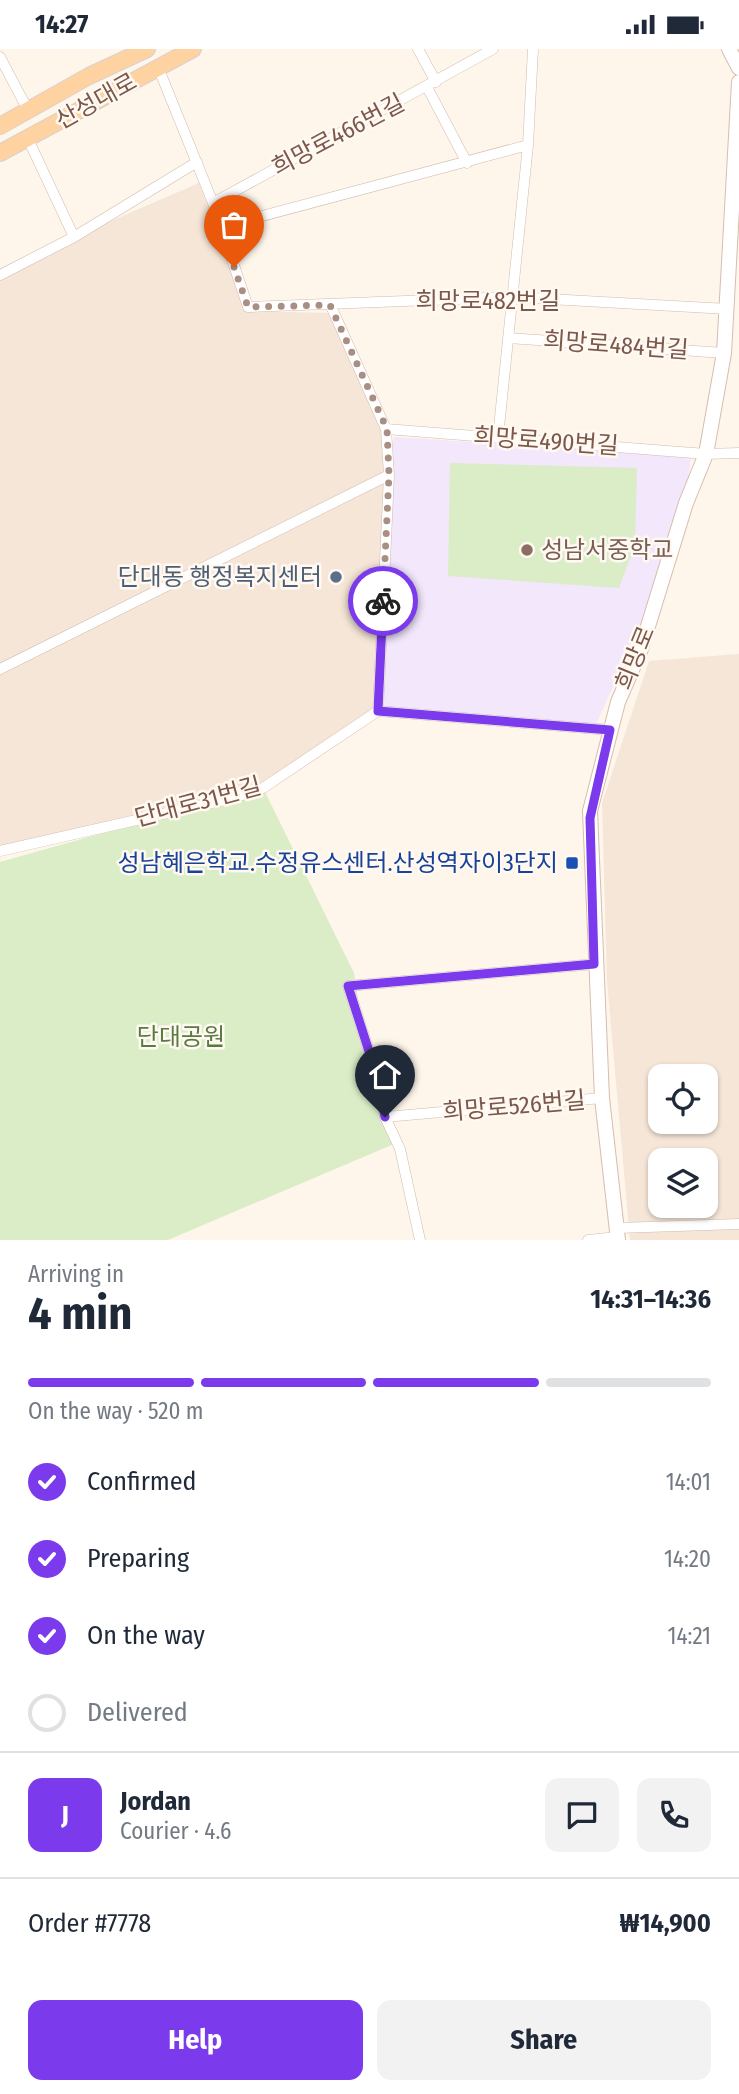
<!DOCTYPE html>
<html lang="en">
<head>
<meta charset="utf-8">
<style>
  :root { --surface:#fff; --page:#f2f2f3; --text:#1f2937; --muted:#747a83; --line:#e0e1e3; --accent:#7c3aed }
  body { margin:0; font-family:"Fira Sans Condensed","Noto Sans KR",sans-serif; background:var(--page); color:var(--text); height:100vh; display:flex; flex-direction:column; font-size:26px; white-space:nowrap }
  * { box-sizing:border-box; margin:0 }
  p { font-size:23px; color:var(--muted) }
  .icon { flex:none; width:38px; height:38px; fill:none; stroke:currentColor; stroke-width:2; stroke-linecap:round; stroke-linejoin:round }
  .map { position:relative; height:1191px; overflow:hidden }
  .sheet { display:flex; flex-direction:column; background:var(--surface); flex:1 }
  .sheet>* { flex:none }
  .tools { position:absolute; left:648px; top:1015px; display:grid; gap:14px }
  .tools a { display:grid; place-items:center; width:70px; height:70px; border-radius:14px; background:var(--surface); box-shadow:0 2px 5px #0004; font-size:35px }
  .pin { position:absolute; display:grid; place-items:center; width:60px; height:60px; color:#fff; margin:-72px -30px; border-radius:50% 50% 50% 0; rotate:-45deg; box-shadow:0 0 7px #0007 }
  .pin .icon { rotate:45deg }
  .courier { position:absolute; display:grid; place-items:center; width:70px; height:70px; margin:-35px; border:5px solid #7c3aed; border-radius:50%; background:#fff; color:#222; box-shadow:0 2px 9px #0007 }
  .head em { font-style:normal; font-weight:700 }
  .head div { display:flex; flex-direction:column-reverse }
  .head { display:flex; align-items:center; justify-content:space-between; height:119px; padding:0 28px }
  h1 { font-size:46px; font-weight:700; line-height:52px }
  .bar { display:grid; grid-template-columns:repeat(4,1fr); gap:10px 7px; align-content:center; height:84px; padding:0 28px }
  .bar i { height:9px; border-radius:5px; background:var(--line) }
  .bar .active { background:var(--accent) }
  .bar p { grid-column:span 4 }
  .line { display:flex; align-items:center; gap:18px; padding:0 28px; border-top:2px solid var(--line) }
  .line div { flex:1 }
  .round { display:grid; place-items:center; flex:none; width:74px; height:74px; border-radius:14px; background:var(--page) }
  ol { padding:0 28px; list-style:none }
  li { display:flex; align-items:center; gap:21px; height:77px }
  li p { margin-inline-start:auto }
  li .icon { padding:7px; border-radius:50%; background:var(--accent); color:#fff; stroke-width:4 }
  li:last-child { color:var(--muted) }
  li i { width:38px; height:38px; border:4px solid var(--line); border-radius:50% }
  .action { display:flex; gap:14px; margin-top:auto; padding:14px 28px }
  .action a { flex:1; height:80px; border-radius:14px; background:var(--accent); color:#fff; font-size:28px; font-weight:700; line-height:80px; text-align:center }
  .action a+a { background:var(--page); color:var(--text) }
  .status { display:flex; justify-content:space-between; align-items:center; height:49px; padding:0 35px; background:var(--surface); direction:ltr }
  .status svg { height:19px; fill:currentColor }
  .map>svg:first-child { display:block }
  .residential { fill:#f6e6d8; fill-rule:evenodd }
  .education { fill:#f2e7fb }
  .green { fill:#daedc7 }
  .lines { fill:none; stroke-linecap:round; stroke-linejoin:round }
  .minor-casing { stroke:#d2bbaf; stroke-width:11 }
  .secondary-casing { stroke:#d7bdae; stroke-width:16 }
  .primary-casing { stroke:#dad0cd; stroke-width:18 }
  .minor { stroke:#fff; stroke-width:10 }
  .secondary { stroke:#fff; stroke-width:14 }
  .primary { stroke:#fed3a1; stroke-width:16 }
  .done { stroke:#a98f83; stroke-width:7; stroke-dasharray:0 12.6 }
  .route { stroke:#7c3aed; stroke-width:9 }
  .education-dot { fill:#8d6e63; stroke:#fff9f2; stroke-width:2.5 }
  .service-dot { fill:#5c6f8a; stroke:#fff9f2; stroke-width:2.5 }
  .transit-dot { fill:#1a4fb4; stroke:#fff9f2; stroke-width:2.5 }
  .labels { text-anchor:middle; stroke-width:5; stroke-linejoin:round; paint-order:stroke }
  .street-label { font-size:24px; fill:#7b584b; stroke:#fff9f2 }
  .education-label { font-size:24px; fill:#785e54; stroke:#fff9f2; text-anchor:start }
  .service-label { font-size:24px; fill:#4e5e75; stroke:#fff9f2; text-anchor:end }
  .transit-label { font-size:24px; fill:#164399; stroke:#fff9f2; text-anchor:end }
  .park-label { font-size:24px; fill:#577b40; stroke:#fff9f2 }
</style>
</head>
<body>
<div class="status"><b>14:27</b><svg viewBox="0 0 49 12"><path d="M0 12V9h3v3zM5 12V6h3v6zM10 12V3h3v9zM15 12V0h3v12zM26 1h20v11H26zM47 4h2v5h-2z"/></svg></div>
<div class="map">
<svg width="739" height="1191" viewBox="0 0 739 1191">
  <rect width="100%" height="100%" fill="#fef5eb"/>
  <path class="residential" d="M 199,134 L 246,262 L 329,264 L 386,380 L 378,662 L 263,739 L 0,802 L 0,226 L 74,188 Z
    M 739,605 L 739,1191 L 630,1191 L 607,932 L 602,754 L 649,612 ZM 660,1027 L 705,1027 L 705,1073 L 660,1073 ZM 660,1111 L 705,1111 L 705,1157 L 660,1157 Z"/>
  <path class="education" d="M 394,388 L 691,407 L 686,454 L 634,593 L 595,677 L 378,662 L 389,426 Z"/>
  <path class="green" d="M 450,414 L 637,419 L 635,496 L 619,539 L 448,527 Z
    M 263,739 L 354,924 L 361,971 L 394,1095 L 168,1191 L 0,1191 L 0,813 Z"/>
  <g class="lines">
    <defs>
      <path id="minor" d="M 418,0 L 436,33
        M 0,8 L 29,63
        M 158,18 L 213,154 L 248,258 L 513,248 L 728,260
        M 427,38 L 467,114
        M 28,90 L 74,188
        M 213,154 L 493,0
        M 221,178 L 528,96
        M 0,226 L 74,188 L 197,113
        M 330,255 L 386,380 L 389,426 L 378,662 L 610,681
        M 508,289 L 724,304
        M 386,380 L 706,405 L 739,404
        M 498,388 L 528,96 L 533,0
        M 0,620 L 389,426
        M 0,802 L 233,749 L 263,739 L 378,662
        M 385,1068 L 602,1049
        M 617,1179 L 739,1175
        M 420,1191 L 400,1100 L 385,1068 L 375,1021 L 348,937 L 595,915
        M 588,1191 L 618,1188"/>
      <path id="secondary" d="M 729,0 L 739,19
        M 618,1191 L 602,1049 L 590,762 L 618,653 L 641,600 L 686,454 L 706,405 L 724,304 L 739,33"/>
      <path id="primary" d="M 0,77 L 89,27 L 147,0
        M 0,104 L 193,0"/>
    </defs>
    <use href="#minor" class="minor-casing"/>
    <use href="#secondary" class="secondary-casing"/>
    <use href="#primary" class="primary-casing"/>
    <use href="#minor" class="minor"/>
    <use href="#secondary" class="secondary"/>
    <use href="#primary" class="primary"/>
  </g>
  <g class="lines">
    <path class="done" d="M 234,218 L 248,258 L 330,256 L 387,380 L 389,426 L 383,552"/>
    <path class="route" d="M 383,552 L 378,662 L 610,681 L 590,769 L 594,915 L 348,937 L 375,1021 L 385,1068"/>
  </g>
  <circle class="education-dot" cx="527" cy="501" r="7"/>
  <circle class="service-dot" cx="336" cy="528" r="7"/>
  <rect class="transit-dot" x="565" y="807" width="14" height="14" rx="3.5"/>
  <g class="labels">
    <g class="street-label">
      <text transform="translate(96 52) rotate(-29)" y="8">산성대로</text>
      <text transform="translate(338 86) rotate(-28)" y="8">희망로466번길</text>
      <text x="488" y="260">희망로482번길</text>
      <text transform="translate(616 296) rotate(4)" y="8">희망로484번길</text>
      <text transform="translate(546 392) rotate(4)" y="8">희망로490번길</text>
      <text transform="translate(635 609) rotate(-68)" y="8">희망로</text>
      <text transform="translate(198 753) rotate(-15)" y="8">단대로31번길</text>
      <text transform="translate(514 1057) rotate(-5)" y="8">희망로526번길</text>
    </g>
    <g class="education-label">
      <text x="541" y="509">성남서중학교</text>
    </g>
    <g class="service-label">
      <text x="322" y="536">단대동 행정복지센터</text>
    </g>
    <g class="transit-label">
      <text x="558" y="822">성남혜은학교.수정유스센터.산성역자이3단지</text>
    </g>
    <g class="park-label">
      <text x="181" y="996">단대공원</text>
    </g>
  </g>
</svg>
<div class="tools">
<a><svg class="icon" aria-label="locate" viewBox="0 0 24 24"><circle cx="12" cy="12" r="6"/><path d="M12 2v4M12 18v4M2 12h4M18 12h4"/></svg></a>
<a><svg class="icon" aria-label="layers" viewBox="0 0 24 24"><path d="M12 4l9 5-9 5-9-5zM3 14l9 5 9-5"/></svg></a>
</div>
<div class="pin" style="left:234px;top:218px;background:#ea580c"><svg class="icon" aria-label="bag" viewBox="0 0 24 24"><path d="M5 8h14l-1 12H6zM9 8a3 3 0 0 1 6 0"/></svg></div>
<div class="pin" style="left:385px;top:1068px;background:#1f2937"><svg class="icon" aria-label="home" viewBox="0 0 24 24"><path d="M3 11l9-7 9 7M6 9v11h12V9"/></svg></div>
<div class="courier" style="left:383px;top:552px"><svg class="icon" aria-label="bike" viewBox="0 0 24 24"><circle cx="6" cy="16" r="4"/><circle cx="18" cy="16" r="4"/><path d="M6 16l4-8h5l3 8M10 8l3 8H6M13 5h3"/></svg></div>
</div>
<section class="sheet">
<div class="head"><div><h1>4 min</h1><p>Arriving in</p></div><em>14:31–14:36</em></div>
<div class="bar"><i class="active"></i><i class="active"></i><i class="active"></i><i></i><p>On the way · 520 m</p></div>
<ol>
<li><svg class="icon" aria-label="check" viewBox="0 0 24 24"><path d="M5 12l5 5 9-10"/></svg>Confirmed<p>14:01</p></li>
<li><svg class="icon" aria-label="check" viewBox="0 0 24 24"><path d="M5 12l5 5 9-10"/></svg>Preparing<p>14:20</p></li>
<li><svg class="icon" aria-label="check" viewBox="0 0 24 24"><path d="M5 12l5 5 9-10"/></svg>On the way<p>14:21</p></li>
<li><i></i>Delivered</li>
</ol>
<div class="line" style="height:126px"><b class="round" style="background:var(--accent);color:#fff">J</b><div><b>Jordan</b><p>Courier · 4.6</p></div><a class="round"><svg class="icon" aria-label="chat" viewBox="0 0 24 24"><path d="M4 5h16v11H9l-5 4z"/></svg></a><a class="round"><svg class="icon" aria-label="phone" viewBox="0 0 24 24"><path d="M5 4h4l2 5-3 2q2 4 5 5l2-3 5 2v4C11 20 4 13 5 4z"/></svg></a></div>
<div class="line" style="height:91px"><div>Order #7778</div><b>₩14,900</b></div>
<div class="action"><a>Help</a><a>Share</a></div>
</section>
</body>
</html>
